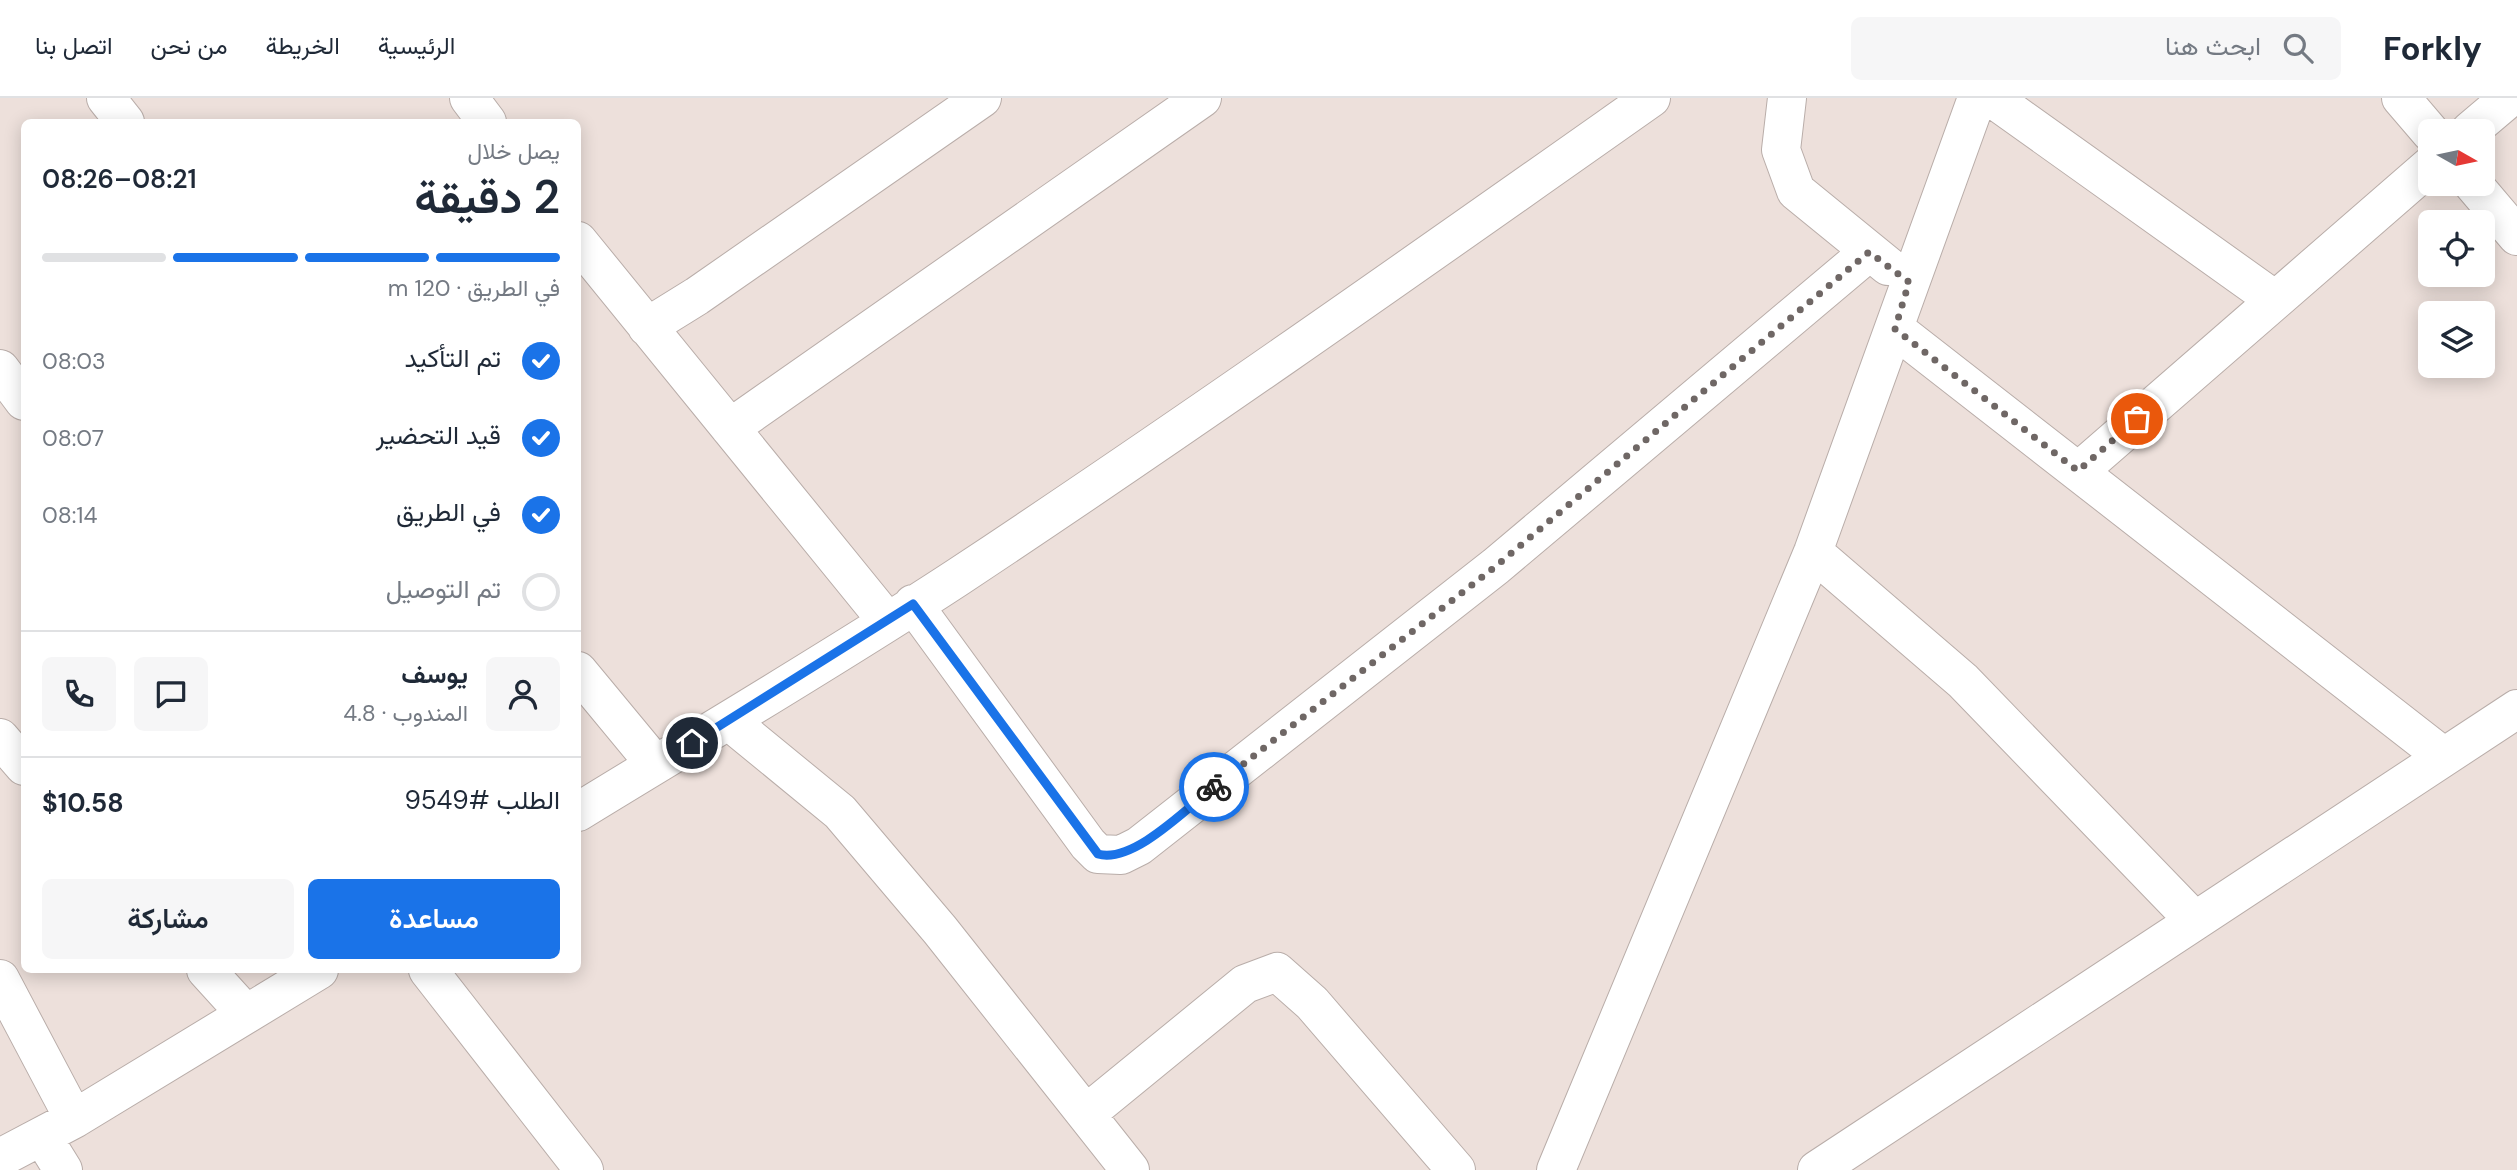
<!DOCTYPE html>
<html lang="ar">
<head>
<meta charset="utf-8">
<style>
  :root { --surface:#fff; --page:#f6f6f7; --text:#1f2937; --muted:#747a83; --line:#e0e1e3; --accent:#1a73e8 }
  body { margin:0; font-family:"DM Sans",Vazirmatn,sans-serif; background:var(--page); color:var(--text); direction:rtl; height:100vh; display:flex; flex-direction:column; font-size:26px; white-space:nowrap }
  * { box-sizing:border-box; margin:0 }
  p { font-size:23px; color:var(--muted) }
  .icon { flex:none; width:38px; height:38px; fill:none; stroke:currentColor; stroke-width:2; stroke-linecap:round; stroke-linejoin:round }
  .map { position:relative; flex:1; overflow:hidden; direction:ltr }
  .panel { position:absolute; left:21px; top:21px; width:560px; height:854px; display:flex; flex-direction:column; background:var(--surface); border-radius:10px; box-shadow:0 4px 18px #0003; direction:rtl }
  .panel>* { flex:none }
  .needle { width:46px; rotate:99deg }
  .buttons { position:absolute; left:2418px; top:21px; display:grid; gap:14px }
  .buttons a { display:grid; place-items:center; width:77px; height:77px; border-radius:10px; background:var(--surface); box-shadow:0 4px 18px #0003; font-size:35px }
  .pin { position:absolute; display:grid; place-items:center; width:60px; height:60px; color:#fff; margin:-30px; border:4px solid #fff; border-radius:50%; box-shadow:0 2px 7px #0007 }
  .courier { position:absolute; display:grid; place-items:center; width:70px; height:70px; margin:-35px; border:5px solid #1a73e8; border-radius:50%; background:#fff; color:#222; box-shadow:0 2px 9px #0007 }
  .summary em { font-style:normal; font-weight:600 }
  .summary div { display:flex; flex-direction:column-reverse }
  .summary { display:flex; align-items:center; justify-content:space-between; height:119px; padding:0 21px }
  h1 { font-size:46px; font-weight:600; line-height:52px }
  .bar { display:grid; grid-template-columns:repeat(4,1fr); gap:10px 7px; align-content:center; height:84px; padding:0 21px }
  .bar i { height:9px; border-radius:5px; background:var(--line) }
  .bar .on { background:var(--accent) }
  .bar p { grid-column:span 4 }
  .line { display:flex; align-items:center; gap:18px; padding:0 21px; border-top:2px solid var(--line) }
  .line div { flex:1 }
  .round { display:grid; place-items:center; flex:none; width:74px; height:74px; border-radius:10px; background:var(--page) }
  ol { padding:0 21px; list-style:none }
  li { display:flex; align-items:center; gap:21px; height:77px }
  li p { margin-inline-start:auto }
  li .icon { padding:7px; border-radius:50%; background:var(--accent); color:#fff; stroke-width:4 }
  li:last-child { color:var(--muted) }
  li i { width:38px; height:38px; border:4px solid var(--line); border-radius:50% }
  .primary-button { display:flex; gap:14px; margin-top:auto; padding:14px 21px }
  .primary-button a { flex:1; height:80px; border-radius:10px; background:var(--accent); color:#fff; font-size:28px; font-weight:600; line-height:80px; text-align:center }
  .primary-button a+a { background:var(--page); color:var(--text) }
  header { display:flex; align-items:center; gap:42px; box-sizing:border-box; height:98px; padding:0 35px; background:var(--surface); border-bottom:2px solid var(--line) }
  header strong { font-size:33px }
  nav { display:flex; gap:38px; margin-inline-start:auto; font-size:24px }
  .search { width:490px; height:63px; background:var(--page); display:flex; align-items:center; gap:18px; box-sizing:border-box; padding:0 24px; border-radius:10px; color:var(--muted); font-size:26px }
  .map>svg:first-child { display:block }
  .lines { fill:none; stroke-linecap:round; stroke-linejoin:round }
  .minor-casing { stroke:#b9ada9; stroke-width:40 }
  .minor { stroke:#fff; stroke-width:38 }
  .done { stroke:#6f6765; stroke-width:7; stroke-dasharray:0 12.6 }
  .route { stroke:#1a73e8; stroke-width:9 }
</style>
</head>
<body>
<header>
<strong>Forkly</strong>
<div class="search"><svg class="icon" aria-label="search" viewBox="0 0 24 24"><circle cx="10" cy="10" r="6"/><path d="M15 15l6 6"/></svg>ابحث هنا</div>
<nav><a>الرئيسية</a><a>الخريطة</a><a>من نحن</a><a>اتصل بنا</a></nav>
</header>
<div class="map">
<svg width="2517" height="1072" viewBox="0 0 2517 1072">
  <rect width="100%" height="100%" fill="#ede0db"/>
  <g class="lines">
    <defs>
      <path id="minor" d="M 106,0 L 125,24
        M 469,0 L 487,24
        M 1787,0 L 1781,52 L 1796,93 L 1888,168
        M 1992,0 L 2275,202
        M 2401,0 L 2431,35
        M 2470,33 L 2509,0
        M 2473,86 L 2517,138
        M 578,143 L 887,523
        M 647,229 L 697,198 L 982,0
        M 1895,231 L 2444,659
        M 0,271 L 24,303
        M 730,330 L 1202,0
        M 2079,373 L 2431,67
        M 1813,454 L 1963,583 L 2195,823
        M 913,506 L 1088,746 L 1098,756 L 1121,757 L 1139,748 L 1496,468 L 1869,154
        M 578,573 L 655,666
        M 729,623 L 840,714 L 940,832 L 1130,1072
        M 0,640 L 24,668
        M 578,714 C 705,636 833,561 958,479 C 1192,324 1421,162 1651,0
        M 206,872 L 246,916
        M 428,872 L 584,1072
        M 0,881 L 74,1021
        M 1086,1016 L 1245,886 L 1277,874 L 1312,905 L 1456,1072
        M 42,1038 L 63,1072
        M 0,1060 L 74,1021 L 319,872
        M 1556,1072 L 1813,454 L 1977,0
        M 1817,1072 L 2517,611"/>
    </defs>
    <use href="#minor" class="minor-casing"/>
    <use href="#minor" class="minor"/>
  </g>
  <g class="lines">
    <path class="done" d="M 1214,689 L 1496,468 L 1869,154 L 1909,184 L 1895,231 L 2078,373 L 2137,321"/>
    <path class="route" d="M 692,645 L 913,506 L 1098,756 C 1133,766 1187,710 1214,689"/>
  </g>
</svg>
<div class="buttons">
<a><svg class="needle" viewBox="-14 -14 28 28"><path d="M0-13l5 13h-10z" fill="#e53935"/><path d="M0 13l5-13h-10z" fill="#747a83"/></svg></a>
<a><svg class="icon" aria-label="locate" viewBox="0 0 24 24"><circle cx="12" cy="12" r="6"/><path d="M12 2v4M12 18v4M2 12h4M18 12h4"/></svg></a>
<a><svg class="icon" aria-label="layers" viewBox="0 0 24 24"><path d="M12 4l9 5-9 5-9-5zM3 14l9 5 9-5"/></svg></a>
</div>
<div class="pin" style="left:2137px;top:321px;background:#ea580c"><svg class="icon" aria-label="bag" viewBox="0 0 24 24"><path d="M5 8h14l-1 12H6zM9 8a3 3 0 0 1 6 0"/></svg></div>
<div class="pin" style="left:692px;top:645px;background:#1f2937"><svg class="icon" aria-label="home" viewBox="0 0 24 24"><path d="M3 11l9-7 9 7M6 9v11h12V9"/></svg></div>
<div class="courier" style="left:1214px;top:689px"><svg class="icon" aria-label="bike" viewBox="0 0 24 24"><circle cx="6" cy="16" r="4"/><circle cx="18" cy="16" r="4"/><path d="M6 16l4-8h5l3 8M10 8l3 8H6M13 5h3"/></svg></div>
<section class="panel">
<div class="summary"><div><h1>2 دقيقة</h1><p>يصل خلال</p></div><em>08:21–08:26</em></div>
<div class="bar"><i class="on"></i><i class="on"></i><i class="on"></i><i></i><p>في الطريق · 120 m</p></div>
<ol>
<li><svg class="icon" aria-label="check" viewBox="0 0 24 24"><path d="M5 12l5 5 9-10"/></svg>تم التأكيد<p>08:03</p></li>
<li><svg class="icon" aria-label="check" viewBox="0 0 24 24"><path d="M5 12l5 5 9-10"/></svg>قيد التحضير<p>08:07</p></li>
<li><svg class="icon" aria-label="check" viewBox="0 0 24 24"><path d="M5 12l5 5 9-10"/></svg>في الطريق<p>08:14</p></li>
<li><i></i>تم التوصيل</li>
</ol>
<div class="line" style="height:126px"><a class="round"><svg class="icon" aria-label="person" viewBox="0 0 24 24"><circle cx="12" cy="8" r="4"/><path d="M4 21q1-7 8-7t8 7"/></svg></a><div><b>يوسف</b><p>المندوب · 4.8</p></div><a class="round"><svg class="icon" aria-label="chat" viewBox="0 0 24 24"><path d="M4 5h16v11H9l-5 4z"/></svg></a><a class="round"><svg class="icon" aria-label="phone" viewBox="0 0 24 24"><path d="M5 4h4l2 5-3 2q2 4 5 5l2-3 5 2v4C11 20 4 13 5 4z"/></svg></a></div>
<div class="line" style="height:91px"><div>الطلب #9549</div><b>$10.58</b></div>
<div class="primary-button"><a>مساعدة</a><a>مشاركة</a></div>
</section>
</div>
</body>
</html>
